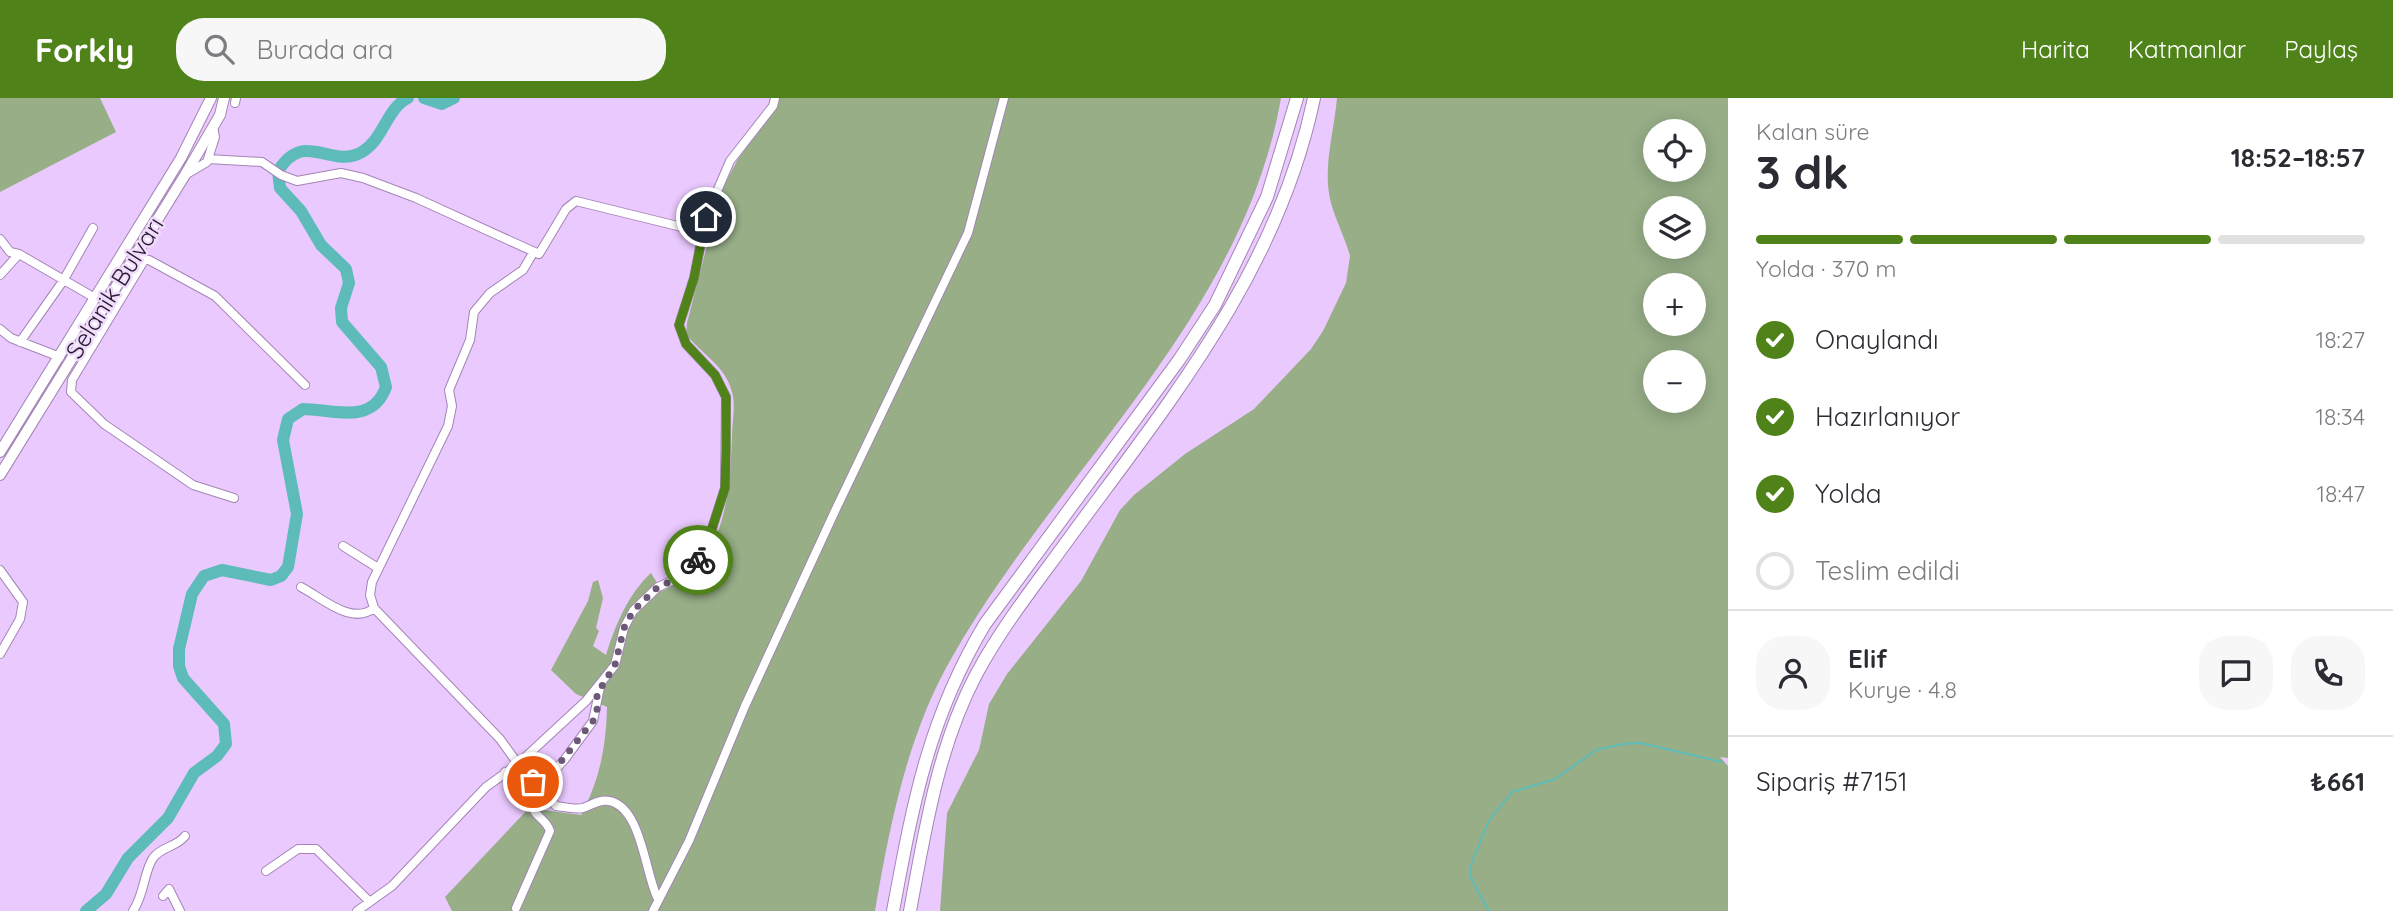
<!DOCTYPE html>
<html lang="tr">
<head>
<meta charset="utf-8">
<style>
  :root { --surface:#fff; --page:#f7f7f7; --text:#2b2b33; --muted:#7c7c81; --line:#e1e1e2; --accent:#4f8319 }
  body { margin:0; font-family:Quicksand,sans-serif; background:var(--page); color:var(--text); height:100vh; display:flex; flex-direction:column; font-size:26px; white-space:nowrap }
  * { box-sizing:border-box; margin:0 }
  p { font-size:23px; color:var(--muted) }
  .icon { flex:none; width:38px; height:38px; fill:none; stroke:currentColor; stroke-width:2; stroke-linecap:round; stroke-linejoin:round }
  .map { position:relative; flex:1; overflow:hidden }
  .side { display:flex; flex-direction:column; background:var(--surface); width:665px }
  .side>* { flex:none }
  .buttons { position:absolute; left:1643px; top:21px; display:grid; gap:14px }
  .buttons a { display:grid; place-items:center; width:63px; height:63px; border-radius:50%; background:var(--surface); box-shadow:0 4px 18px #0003; font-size:35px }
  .pin { position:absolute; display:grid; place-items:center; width:60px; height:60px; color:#fff; margin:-30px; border:4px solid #fff; border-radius:50%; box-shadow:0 2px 7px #0007 }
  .courier { position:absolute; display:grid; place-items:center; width:70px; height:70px; margin:-35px; border:5px solid #4f8319; border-radius:50%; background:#fff; color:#222; box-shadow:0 2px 9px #0007 }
  .overview em { font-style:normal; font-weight:700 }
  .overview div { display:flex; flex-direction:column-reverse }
  .overview { display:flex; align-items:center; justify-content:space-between; height:119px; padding:0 28px }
  h1 { font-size:46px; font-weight:700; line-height:52px }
  .bar { display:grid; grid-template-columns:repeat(4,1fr); gap:10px 7px; align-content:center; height:84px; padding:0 28px }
  .bar i { height:9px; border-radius:5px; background:var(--line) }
  .bar .selected { background:var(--accent) }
  .bar p { grid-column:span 4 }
  .line { display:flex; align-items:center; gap:18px; padding:0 28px; border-top:2px solid var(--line) }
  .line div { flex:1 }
  .round { display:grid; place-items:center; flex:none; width:74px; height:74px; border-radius:28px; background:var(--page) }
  ol { padding:0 28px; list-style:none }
  li { display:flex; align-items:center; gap:21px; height:77px }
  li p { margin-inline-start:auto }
  li .icon { padding:7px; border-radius:50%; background:var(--accent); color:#fff; stroke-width:4 }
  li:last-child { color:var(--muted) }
  li i { width:38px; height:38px; border:4px solid var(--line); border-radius:50% }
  header { display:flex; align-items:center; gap:42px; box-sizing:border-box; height:98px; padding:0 35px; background:var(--accent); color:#fff }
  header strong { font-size:33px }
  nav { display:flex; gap:38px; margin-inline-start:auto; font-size:24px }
  .search { width:490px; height:63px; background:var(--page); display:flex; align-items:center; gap:18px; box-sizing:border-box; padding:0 24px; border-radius:28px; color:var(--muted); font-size:26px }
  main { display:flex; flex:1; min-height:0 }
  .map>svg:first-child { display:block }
  .green { fill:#97ae87; fill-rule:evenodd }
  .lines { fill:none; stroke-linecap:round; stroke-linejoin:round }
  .stream { stroke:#5dbcb9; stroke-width:2 }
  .river { stroke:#5dbcb9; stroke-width:12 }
  .minor-casing { stroke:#a485b6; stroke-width:10 }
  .major-casing { stroke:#a485b6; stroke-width:12 }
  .highway-casing { stroke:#a485b6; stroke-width:14 }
  .minor { stroke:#fff; stroke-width:8 }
  .major { stroke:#fff; stroke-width:10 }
  .highway { stroke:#fff; stroke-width:12 }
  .done { stroke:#6c5877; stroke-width:7; stroke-dasharray:0 12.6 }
  .route { stroke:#4f8319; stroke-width:9 }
  .labels { text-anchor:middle; stroke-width:5; stroke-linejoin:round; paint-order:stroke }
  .street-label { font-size:24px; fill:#281b2f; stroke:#f0dcfc }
</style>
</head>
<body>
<header>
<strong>Forkly</strong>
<div class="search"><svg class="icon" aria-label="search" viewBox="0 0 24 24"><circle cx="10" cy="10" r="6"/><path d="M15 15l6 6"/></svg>Burada ara</div>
<nav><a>Harita</a><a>Katmanlar</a><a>Paylaş</a></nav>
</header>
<main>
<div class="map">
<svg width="1728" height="813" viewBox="0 0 1728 813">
  <rect width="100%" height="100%" fill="#eac9fe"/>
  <path class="green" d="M 0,0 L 100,0 L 116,34 L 0,94 Z
    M 778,0 L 1281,0 C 1242,224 1051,378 946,570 C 906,644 889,731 875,813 L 452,813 L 445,799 L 529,710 L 581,717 C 600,681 606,649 607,609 L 576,596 L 551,572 L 588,503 L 593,484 L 598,482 L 603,500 L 596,530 L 599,533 L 593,548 L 606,557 C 615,528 628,496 651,475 L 662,493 C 725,467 730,398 732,337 C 732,324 736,307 732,294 C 726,268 701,256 686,236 L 687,225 L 721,93 L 738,61 L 777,8 Z
    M 1337,0 L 1728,0 L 1728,660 L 1720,659 L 1728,668 L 1728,813 L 940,813 L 947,715 L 979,652 L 989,606 L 1007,576 L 1081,483 L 1120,412 L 1134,397 L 1185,356 L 1254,311 L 1311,251 L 1323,233 L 1346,185 L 1350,158 C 1345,140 1336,123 1331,105 C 1322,71 1334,35 1337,0 ZM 1656,33 L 1694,33 L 1694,72 L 1656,72 ZM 1656,110 L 1694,110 L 1694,149 L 1656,149 ZM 1656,187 L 1694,187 L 1694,226 L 1656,226 ZM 1656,264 L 1694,264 L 1694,303 L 1656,303 Z"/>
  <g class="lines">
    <path class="stream" d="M 1489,813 L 1471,780 L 1471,767 L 1488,724 L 1512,694 L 1555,681 L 1596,652 L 1623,646 L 1641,645 L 1722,664"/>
    <path class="river" d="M 424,0 L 442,6 L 454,0
      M 86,813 L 106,796 L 128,760 L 168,720 L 194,675 L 217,658 L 226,646 L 224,626 L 183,580 L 179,568 L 179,551 L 192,496 L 204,478 L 222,472 L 271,482 L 281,478 L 288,469 L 297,416 L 283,342 L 288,321 L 303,311 C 332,311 372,328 386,289 L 381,269 L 342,224 L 341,210 L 349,185 L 346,171 L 321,147 L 301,113 L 280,90 L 278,73 C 305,30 330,72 362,54 C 384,41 386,11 408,0"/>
    <defs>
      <path id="minor" d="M 235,5 L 236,0
        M 208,61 L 262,64 L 281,77 L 297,83 L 341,75 L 363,80 L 416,100 L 539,156 L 566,111 L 576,103 L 702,134
        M 185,77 L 207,64 L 215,39 L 213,29
        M 0,141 L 10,154 L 19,156 L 0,177
        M 19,156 L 95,200
        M 141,161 L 149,162 L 215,198 L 305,287
        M 145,161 L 72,282 L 71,294 L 104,326 L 193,387 L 234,400
        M 0,231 L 11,240 L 60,259
        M 20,244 L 63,183 L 93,130
        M 343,448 L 378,470
        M 0,472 L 23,504 L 20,521 L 0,556
        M 301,489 C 322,500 352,528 374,510
        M 518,666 L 500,641 L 374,510 L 370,497 L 372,484 L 448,328 L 452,308 L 449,292 L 470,242 L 474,214 L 490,195 L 523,172 L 533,155
        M 505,674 L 521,687 L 548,680 L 565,661 L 593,623 L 600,589
        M 548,680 L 547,698 L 556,708 C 565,709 575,712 583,710 C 592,707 599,701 609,703 C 642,709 645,777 658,801
        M 266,773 L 298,751 L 316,751 L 370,804
        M 163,798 L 169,791 L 180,813
        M 516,810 L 550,733 C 547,724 541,722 535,714 C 528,704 531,697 521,687
        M 133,813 C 145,795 143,776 153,760 C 162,748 177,749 185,738
        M 357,813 L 392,788 L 486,689 L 518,666 L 586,603 L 615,567 L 624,530 L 633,513 L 658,489 L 685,477 L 707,446 L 725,390 L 726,299 L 715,277 L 686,246 L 679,227 L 694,180 L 706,119 L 730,63 L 773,8 L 775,0
        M 653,813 L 689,743 L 745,608 L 835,413 L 968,135 L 1004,0"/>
      <path id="major" d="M 0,354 L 181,60 L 211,0
        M 0,377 L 185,77 L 220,17 L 224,0"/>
      <path id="highway" d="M 893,813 C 913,706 928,621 985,526 L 1179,262 L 1215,207 L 1267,99 L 1297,0
        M 910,813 C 925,732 938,648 977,575 C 1004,525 1040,481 1073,435 C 1174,298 1278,171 1314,0"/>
    </defs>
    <use href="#minor" class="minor-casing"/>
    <use href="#major" class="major-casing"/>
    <use href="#highway" class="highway-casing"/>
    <use href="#minor" class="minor"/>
    <use href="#major" class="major"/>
    <use href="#highway" class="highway"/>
  </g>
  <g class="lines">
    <path class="done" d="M 533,684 L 548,680 L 593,623 L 597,614 L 597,596 L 615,567 L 624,530 L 633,513 L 658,489 L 685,477 L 698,462"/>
    <path class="route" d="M 698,462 L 707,446 L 725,390 L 726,351 L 726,299 L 715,277 L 686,246 L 679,227 L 694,180 L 706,119"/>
  </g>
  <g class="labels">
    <g class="street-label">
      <text transform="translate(115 190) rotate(-58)" y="8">Selanik Bulvarı</text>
    </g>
  </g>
</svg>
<div class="buttons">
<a><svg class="icon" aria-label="locate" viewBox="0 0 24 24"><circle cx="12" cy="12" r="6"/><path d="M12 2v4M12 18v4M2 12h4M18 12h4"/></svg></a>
<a><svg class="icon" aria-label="layers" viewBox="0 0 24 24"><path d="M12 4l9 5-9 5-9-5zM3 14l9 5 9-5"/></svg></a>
<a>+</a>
<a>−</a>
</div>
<div class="pin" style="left:533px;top:684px;background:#ea580c"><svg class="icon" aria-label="bag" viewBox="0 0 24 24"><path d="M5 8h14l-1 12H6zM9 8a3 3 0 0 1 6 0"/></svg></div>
<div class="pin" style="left:706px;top:119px;background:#1f2937"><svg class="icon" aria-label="home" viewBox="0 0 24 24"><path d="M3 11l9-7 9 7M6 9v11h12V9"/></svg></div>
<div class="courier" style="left:698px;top:462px"><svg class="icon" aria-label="bike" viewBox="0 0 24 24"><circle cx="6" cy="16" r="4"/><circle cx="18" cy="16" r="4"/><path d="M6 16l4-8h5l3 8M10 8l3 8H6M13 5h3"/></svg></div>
</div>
<section class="side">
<div class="overview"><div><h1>3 dk</h1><p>Kalan süre</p></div><em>18:52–18:57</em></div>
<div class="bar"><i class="selected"></i><i class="selected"></i><i class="selected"></i><i></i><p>Yolda · 370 m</p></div>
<ol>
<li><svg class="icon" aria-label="check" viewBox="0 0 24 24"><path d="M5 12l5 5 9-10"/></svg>Onaylandı<p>18:27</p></li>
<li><svg class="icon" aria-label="check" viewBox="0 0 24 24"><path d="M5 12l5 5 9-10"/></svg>Hazırlanıyor<p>18:34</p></li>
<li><svg class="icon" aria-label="check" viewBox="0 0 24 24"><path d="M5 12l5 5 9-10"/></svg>Yolda<p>18:47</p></li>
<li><i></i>Teslim edildi</li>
</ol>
<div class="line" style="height:126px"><a class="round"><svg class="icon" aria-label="person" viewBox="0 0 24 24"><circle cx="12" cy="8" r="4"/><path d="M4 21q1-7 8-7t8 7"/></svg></a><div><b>Elif</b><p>Kurye · 4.8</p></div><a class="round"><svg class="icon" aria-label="chat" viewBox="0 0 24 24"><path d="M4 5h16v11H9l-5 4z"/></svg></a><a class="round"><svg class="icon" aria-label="phone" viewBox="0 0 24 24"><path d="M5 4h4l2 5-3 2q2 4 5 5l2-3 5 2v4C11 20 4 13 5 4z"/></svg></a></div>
<div class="line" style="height:91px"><div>Sipariş #7151</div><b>₺661</b></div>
</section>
</main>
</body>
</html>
